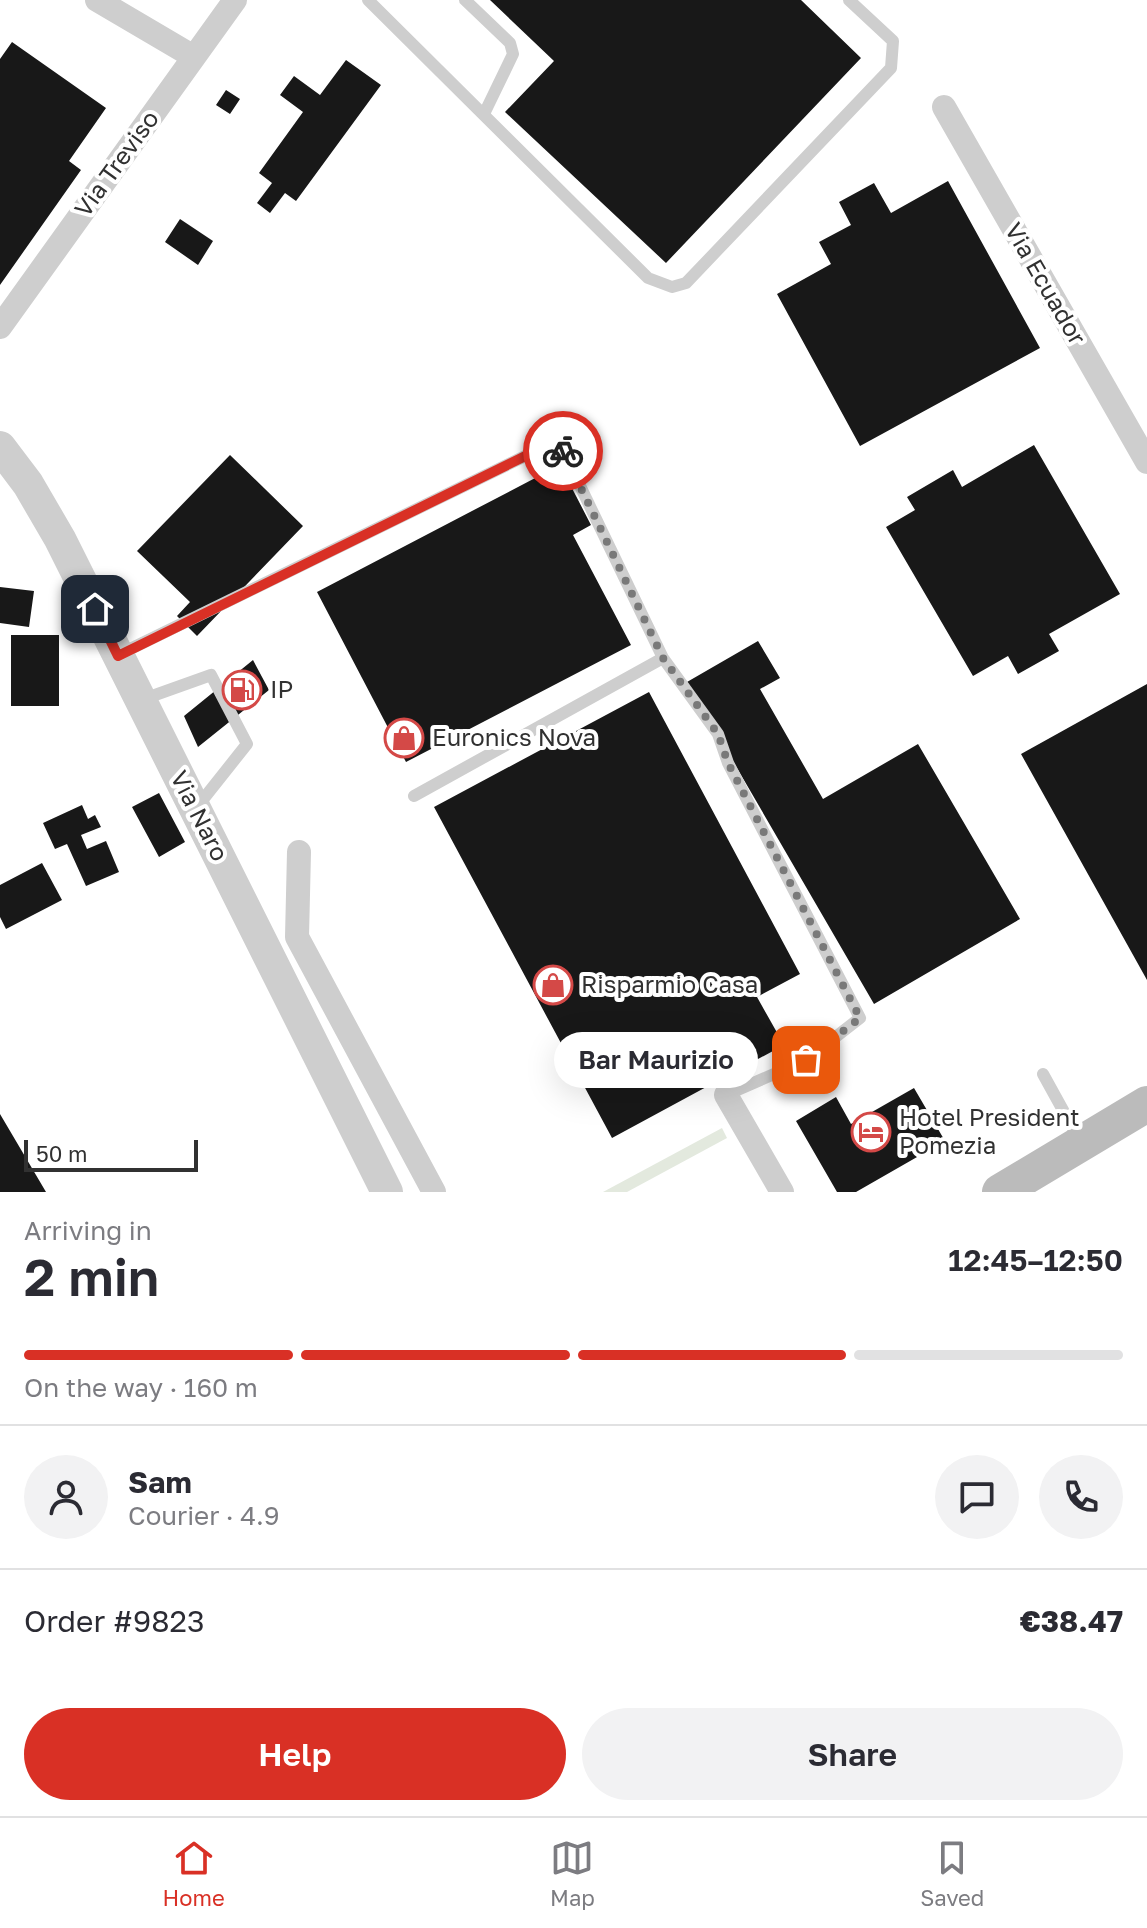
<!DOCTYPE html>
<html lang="en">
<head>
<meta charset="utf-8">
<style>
  :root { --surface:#fff; --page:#f2f2f3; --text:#2b2b33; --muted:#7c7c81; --line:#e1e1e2; --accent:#d93025 }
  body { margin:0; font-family:"Golos Text",sans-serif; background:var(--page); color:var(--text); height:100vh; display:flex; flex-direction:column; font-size:30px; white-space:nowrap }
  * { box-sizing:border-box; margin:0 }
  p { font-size:26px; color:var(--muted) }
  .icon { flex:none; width:44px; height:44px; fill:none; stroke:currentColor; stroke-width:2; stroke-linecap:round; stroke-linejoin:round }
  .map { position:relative; height:1192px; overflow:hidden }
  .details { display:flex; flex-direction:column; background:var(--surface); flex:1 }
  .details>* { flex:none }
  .scale { position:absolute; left:24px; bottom:20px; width:174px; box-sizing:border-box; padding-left:8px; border:4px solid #313131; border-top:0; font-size:22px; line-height:28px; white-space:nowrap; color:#313131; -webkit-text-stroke:6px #fff; paint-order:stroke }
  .pin { position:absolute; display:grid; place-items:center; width:68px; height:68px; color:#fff; margin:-34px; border-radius:16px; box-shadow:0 4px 12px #0006 }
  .courier { position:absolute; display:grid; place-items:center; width:80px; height:80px; margin:-40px; border:6px solid #d93025; border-radius:50%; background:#fff; color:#222; box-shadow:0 2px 10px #0007 }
  .bubble { position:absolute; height:56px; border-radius:28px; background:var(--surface); box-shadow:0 8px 32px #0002; font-size:26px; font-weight:600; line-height:56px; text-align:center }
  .headline em { font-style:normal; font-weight:600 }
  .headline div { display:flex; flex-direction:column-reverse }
  .headline { display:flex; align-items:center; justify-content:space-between; height:136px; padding:0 24px }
  h1 { font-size:52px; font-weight:600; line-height:60px }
  .bar { display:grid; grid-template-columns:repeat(4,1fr); gap:12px 8px; align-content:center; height:96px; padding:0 24px }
  .bar i { height:10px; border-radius:6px; background:var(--line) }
  .bar .active { background:var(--accent) }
  .bar p { grid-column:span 4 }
  .line { display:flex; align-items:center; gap:20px; padding:0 24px; border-top:2px solid var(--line) }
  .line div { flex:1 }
  .round { display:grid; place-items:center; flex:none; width:84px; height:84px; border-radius:42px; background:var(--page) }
  .primary-button { display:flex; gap:16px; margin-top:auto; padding:16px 24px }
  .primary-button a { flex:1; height:92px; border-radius:48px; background:var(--accent); color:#fff; font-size:32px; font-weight:600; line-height:92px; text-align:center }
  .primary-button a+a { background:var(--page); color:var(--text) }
  .dock { display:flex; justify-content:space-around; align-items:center; height:112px; border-top:2px solid var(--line); background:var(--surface); font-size:22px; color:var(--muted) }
  .dock a { display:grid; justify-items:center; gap:4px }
  .dock .active { color:var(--accent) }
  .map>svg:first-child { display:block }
  .green { fill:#e3e9de }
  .building { fill:#181818 }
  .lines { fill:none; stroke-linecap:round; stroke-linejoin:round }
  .service { stroke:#cecece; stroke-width:12 }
  .minor { stroke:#cecece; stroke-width:24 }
  .tertiary { stroke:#cecece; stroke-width:32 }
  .secondary { stroke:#bbb; stroke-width:36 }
  .done { stroke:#797979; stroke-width:8; stroke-dasharray:0 14.4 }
  .route { stroke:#d93025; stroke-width:10 }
  .labels { text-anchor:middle; stroke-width:8; stroke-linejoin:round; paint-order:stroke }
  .street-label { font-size:24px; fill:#313131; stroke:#fff }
  .poi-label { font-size:24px; fill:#313131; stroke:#fff; text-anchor:start }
</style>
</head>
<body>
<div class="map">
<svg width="1147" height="1192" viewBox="0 0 1147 1192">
  <rect width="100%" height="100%" fill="#fff"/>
  <path class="green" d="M 722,1128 L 727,1138 L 627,1192 L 603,1192 Z"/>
  <path class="building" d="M 490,0 L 801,0 L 861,58 L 666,263 L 505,112 L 554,61 Z
    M 12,42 L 106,108 L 69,161 L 81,170 L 0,285 L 0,59 Z
    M 346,60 L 381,85 L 296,201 L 285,193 L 270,213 L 257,203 L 272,183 L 259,173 L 303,112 L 280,95 L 294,76 L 320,95 Z
    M 226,90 L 240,99 L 230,114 L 216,105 Z
    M 948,181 L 1040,348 L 860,446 L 777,294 L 831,264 L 819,242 L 851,225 L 839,202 L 874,183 L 891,213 Z
    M 180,219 L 213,241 L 198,265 L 165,242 Z
    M 1034,445 L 1120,594 L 1049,634 L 1059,651 L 1018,674 L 1008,656 L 973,676 L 886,527 L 915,510 L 907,497 L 953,470 L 962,487 Z
    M 230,455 L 303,526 L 197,636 L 177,616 L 190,602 L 137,551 Z
    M 560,465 L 591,525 L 573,535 L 631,645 L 406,762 L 317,592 Z
    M 0,587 L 34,591 L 29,627 L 0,623 Z
    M 11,635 L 59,635 L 59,706 L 11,706 Z
    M 758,641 L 780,678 L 760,689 L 823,799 L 918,744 L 1020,919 L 874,1004 L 687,682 Z
    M 253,660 L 269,690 L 198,747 L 184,716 Z
    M 1147,684 L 1147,980 L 1021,754 Z
    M 649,692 L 800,974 L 757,997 L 784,1045 L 612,1138 L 434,807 Z
    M 159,793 L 185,842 L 159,857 L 132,807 Z
    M 82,805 L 88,819 L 95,815 L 101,827 L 81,835 L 87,849 L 106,841 L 119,872 L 86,886 L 67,844 L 55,849 L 43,823 Z
    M 42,863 L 62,900 L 6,929 L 0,917 L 0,885 Z
    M 914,1088 L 945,1141 L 856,1192 L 837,1192 L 796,1121 L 836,1097 L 851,1124 Z
    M 0,1114 L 46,1192 L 0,1192 Z"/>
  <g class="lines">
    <path class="service" d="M 368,0 L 648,278 L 672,287 L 686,283 L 891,68 L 893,41 L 849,0
      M 465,0 L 510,43 L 513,54 L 484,114
      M 120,654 L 558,440 L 663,658
      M 141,700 L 211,675 L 247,744 L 197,807
      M 414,796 L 663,658 L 718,734 L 728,763 L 860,1018 L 806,1060 L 726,1095
      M 1043,1074 L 1080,1141"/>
    <path class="minor" d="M 97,0 L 194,57
      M 944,107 L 1147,462
      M 0,327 L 235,0
      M 299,852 L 297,937 L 434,1192
      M 726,1095 L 782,1192"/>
    <path class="tertiary" d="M 0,447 L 28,484 L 60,539 L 387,1192"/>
    <path class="secondary" d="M 1000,1192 L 1147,1104"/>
  </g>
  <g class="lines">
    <path class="done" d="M 563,451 L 663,658 L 718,734 L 728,763 L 860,1018 L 806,1060"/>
    <path class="route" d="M 95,609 L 118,656 L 558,440 L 563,451"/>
  </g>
  <defs>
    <symbol id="fuel-ring" viewBox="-11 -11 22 22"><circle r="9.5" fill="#fff" stroke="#d44947" stroke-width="1.5"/><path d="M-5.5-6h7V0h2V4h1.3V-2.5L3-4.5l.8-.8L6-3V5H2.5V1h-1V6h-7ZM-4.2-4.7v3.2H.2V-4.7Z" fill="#d44947"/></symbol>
    <symbol id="shop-ring" viewBox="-11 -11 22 22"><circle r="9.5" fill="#fff" stroke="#d44947" stroke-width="1.5"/><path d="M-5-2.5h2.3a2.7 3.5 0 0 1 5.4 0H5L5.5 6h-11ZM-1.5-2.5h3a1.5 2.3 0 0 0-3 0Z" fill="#d44947"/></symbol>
    <symbol id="hotel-ring" viewBox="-11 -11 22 22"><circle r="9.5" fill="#fff" stroke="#d44947" stroke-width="1.5"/><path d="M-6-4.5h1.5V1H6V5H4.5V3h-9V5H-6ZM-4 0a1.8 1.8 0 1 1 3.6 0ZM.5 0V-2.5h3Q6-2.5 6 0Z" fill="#d44947"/></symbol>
  </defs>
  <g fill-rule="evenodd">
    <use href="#fuel-ring" x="220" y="668" width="44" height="44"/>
    <use href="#shop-ring" x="382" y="716" width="44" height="44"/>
    <use href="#shop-ring" x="531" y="963" width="44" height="44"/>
    <use href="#hotel-ring" x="849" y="1110" width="44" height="44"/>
  </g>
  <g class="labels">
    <g class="street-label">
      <text transform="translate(117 164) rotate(-54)" y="8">Via Treviso</text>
      <text transform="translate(1045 284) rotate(60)" y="8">Via Ecuador</text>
      <text transform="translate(199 816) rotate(63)" y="8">Via Naro</text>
    </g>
    <g class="poi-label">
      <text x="270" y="698">IP</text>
      <text x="432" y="746">Euronics Nova</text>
      <text x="581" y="993">Risparmio Casa</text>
      <text x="899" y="1126">Hotel President<tspan x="899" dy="28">Pomezia</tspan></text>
    </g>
  </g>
</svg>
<div class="scale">50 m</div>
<div class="pin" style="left:806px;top:1060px;background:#ea580c"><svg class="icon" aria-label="bag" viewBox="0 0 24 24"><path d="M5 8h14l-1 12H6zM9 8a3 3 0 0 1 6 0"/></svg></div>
<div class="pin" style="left:95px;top:609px;background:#1f2937"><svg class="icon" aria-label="home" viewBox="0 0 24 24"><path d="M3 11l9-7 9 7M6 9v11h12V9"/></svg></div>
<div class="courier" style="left:563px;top:451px"><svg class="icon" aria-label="bike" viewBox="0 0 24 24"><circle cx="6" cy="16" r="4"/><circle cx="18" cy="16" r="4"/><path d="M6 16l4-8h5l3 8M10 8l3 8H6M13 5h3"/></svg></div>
<div class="bubble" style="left:554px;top:1032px;width:204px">Bar Maurizio</div>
</div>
<section class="details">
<div class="headline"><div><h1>2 min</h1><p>Arriving in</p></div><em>12:45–12:50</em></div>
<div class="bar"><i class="active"></i><i class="active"></i><i class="active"></i><i></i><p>On the way · 160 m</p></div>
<div class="line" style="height:144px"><a class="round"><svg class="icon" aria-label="person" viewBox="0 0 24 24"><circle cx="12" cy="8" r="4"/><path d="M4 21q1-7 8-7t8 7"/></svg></a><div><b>Sam</b><p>Courier · 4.9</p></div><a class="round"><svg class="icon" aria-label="chat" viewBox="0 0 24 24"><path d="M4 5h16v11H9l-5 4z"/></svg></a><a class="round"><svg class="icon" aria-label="phone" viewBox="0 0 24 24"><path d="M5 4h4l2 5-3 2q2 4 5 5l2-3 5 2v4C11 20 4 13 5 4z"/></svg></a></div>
<div class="line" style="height:104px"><div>Order #9823</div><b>€38.47</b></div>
<div class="primary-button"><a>Help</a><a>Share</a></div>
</section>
<nav class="dock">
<a class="active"><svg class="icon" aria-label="home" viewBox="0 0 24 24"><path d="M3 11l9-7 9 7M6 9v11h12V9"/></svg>Home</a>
<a><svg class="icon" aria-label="map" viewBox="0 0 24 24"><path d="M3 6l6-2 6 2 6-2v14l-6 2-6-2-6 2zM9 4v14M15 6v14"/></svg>Map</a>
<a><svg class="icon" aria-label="saved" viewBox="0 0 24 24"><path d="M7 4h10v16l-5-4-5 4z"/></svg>Saved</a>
</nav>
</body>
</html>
